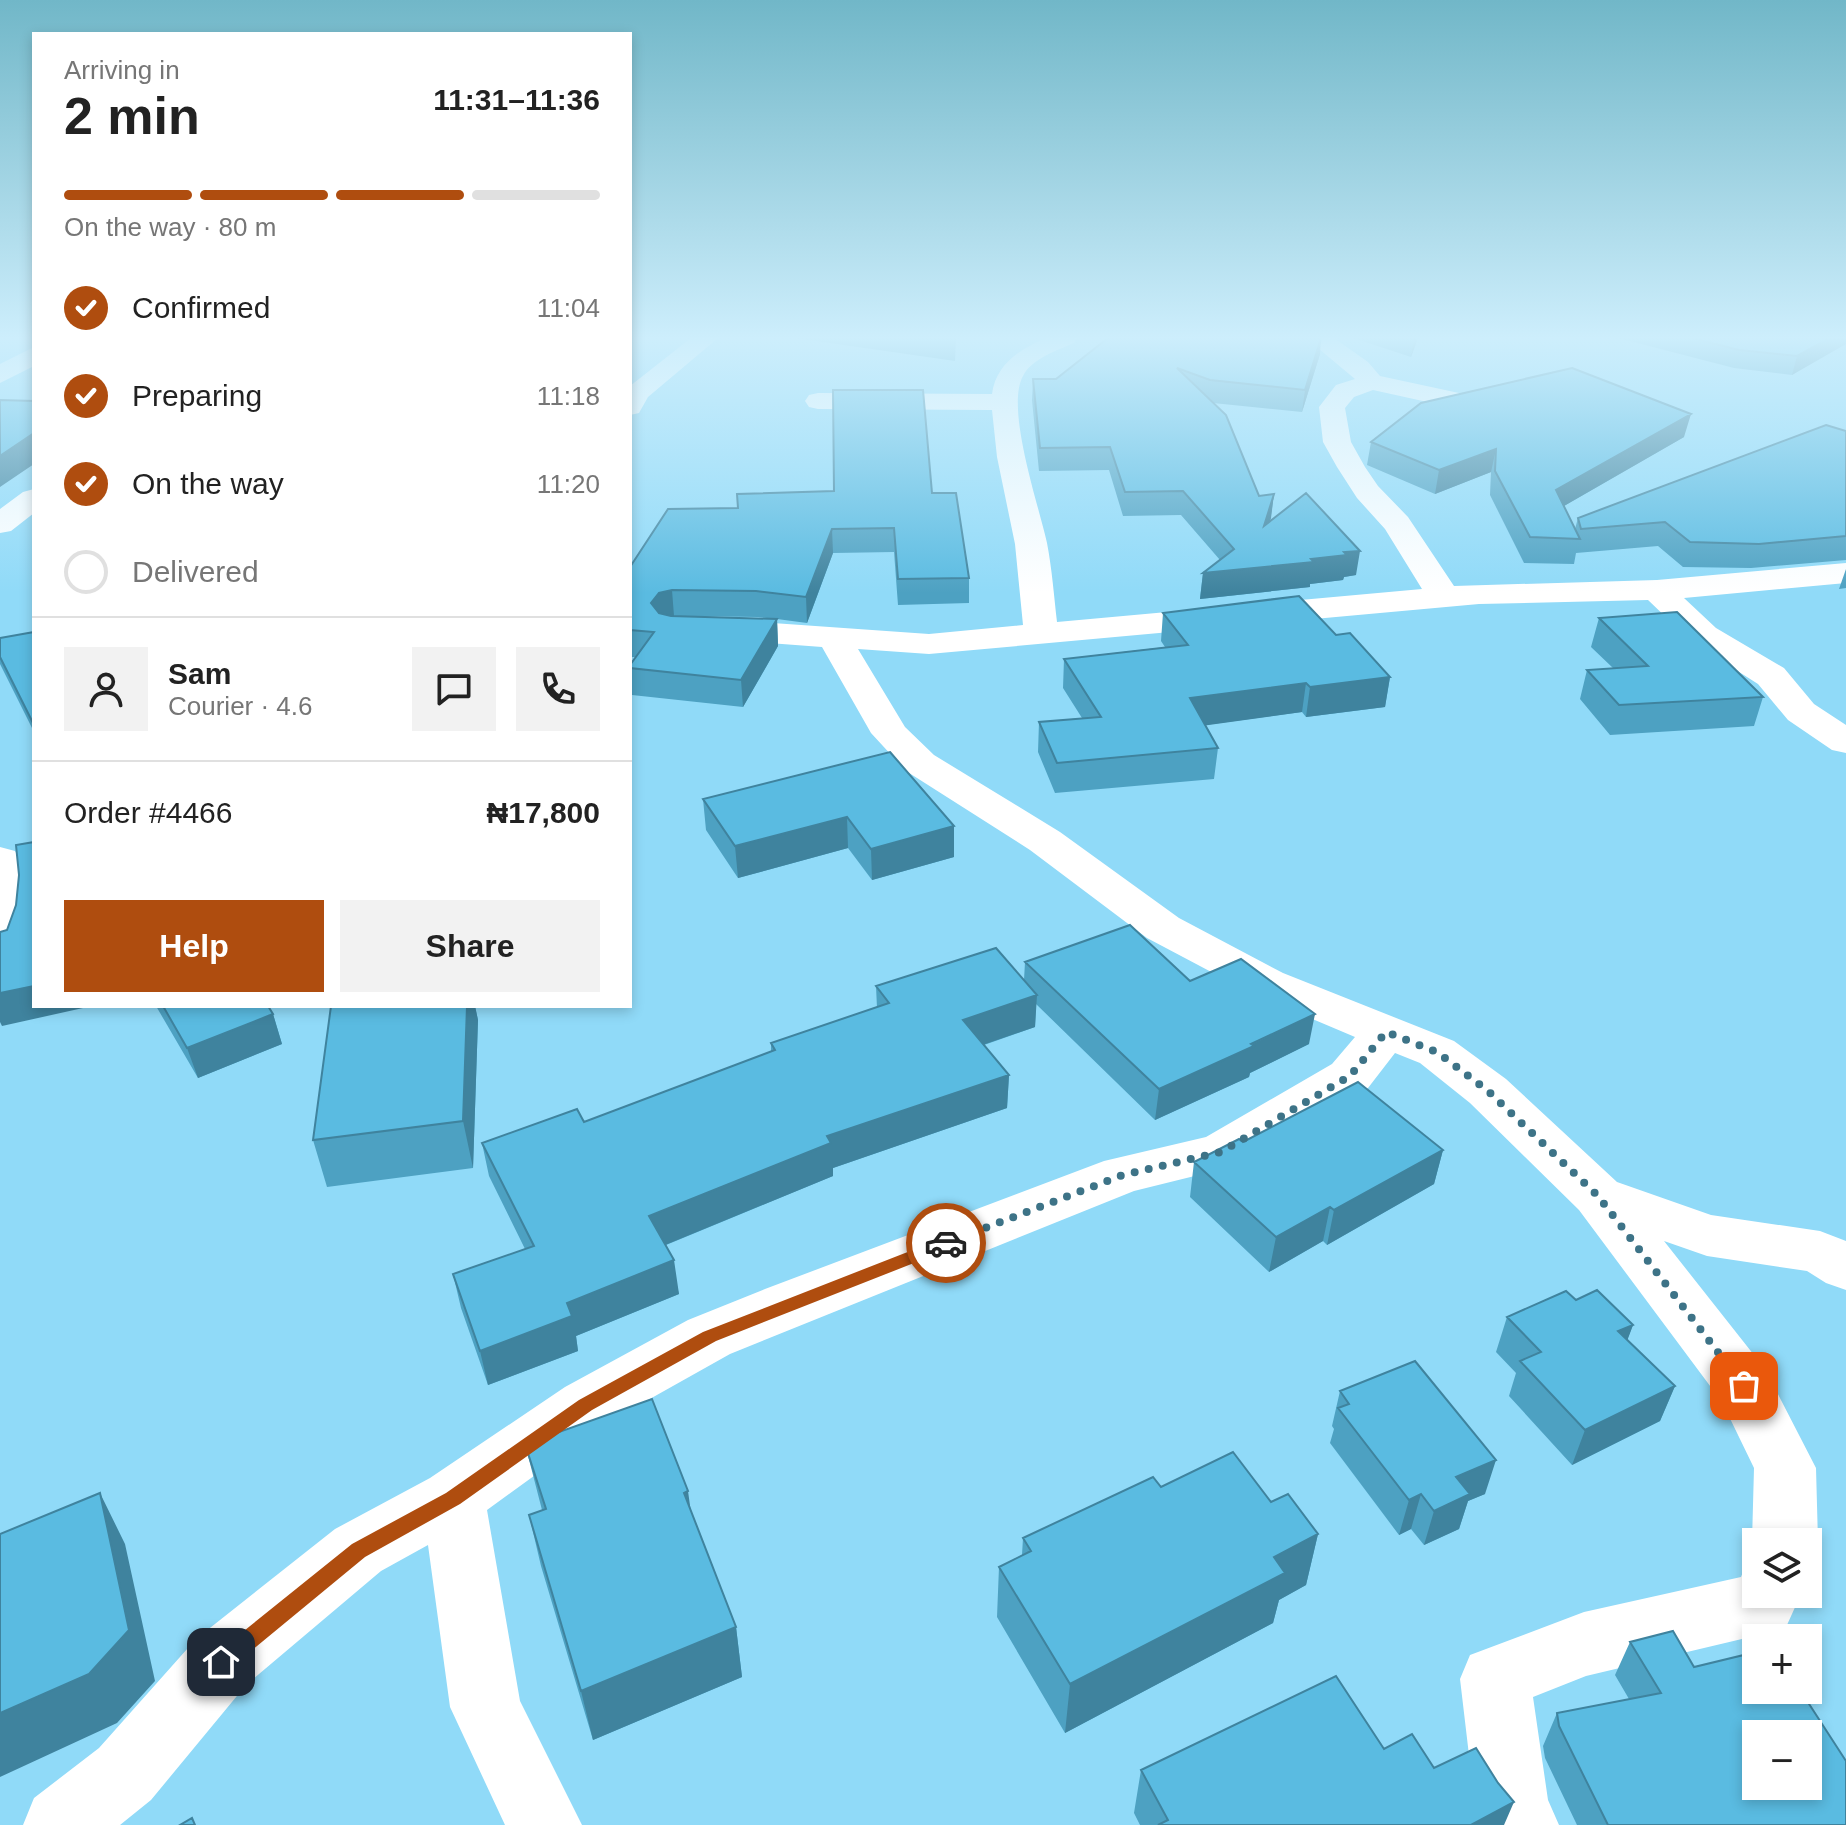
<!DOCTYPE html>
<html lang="en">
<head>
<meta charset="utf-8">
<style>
  :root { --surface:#fff; --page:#f2f2f2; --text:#222; --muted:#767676; --line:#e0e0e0; --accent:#af4d0f }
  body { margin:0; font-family:Helvetica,sans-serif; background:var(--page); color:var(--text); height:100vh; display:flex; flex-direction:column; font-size:30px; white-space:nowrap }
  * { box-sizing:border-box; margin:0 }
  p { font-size:26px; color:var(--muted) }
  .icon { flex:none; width:44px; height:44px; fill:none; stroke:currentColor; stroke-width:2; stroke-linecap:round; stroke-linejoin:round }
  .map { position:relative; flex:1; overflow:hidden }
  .drawer { position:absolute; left:32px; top:32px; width:600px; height:976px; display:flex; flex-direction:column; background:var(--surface); border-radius:0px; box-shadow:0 4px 12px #0003 }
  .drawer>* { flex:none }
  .fabs { position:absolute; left:1742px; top:1528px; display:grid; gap:16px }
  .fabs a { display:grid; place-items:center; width:80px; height:80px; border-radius:0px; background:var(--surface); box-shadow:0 4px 12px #0003; font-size:40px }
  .pin { position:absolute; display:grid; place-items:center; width:68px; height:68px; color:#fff; margin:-34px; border-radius:16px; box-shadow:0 4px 12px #0006 }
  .courier { position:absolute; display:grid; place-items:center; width:80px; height:80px; margin:-40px; border:6px solid #af4d0f; border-radius:50%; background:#fff; color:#222; box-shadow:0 2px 10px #0007 }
  .head em { font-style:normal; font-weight:700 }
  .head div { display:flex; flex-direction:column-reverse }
  .head { display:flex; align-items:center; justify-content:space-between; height:136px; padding:0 32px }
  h1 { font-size:52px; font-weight:700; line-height:60px }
  .bar { display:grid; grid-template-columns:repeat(4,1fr); gap:12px 8px; align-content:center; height:96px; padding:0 32px }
  .bar i { height:10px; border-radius:6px; background:var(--line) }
  .bar .current { background:var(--accent) }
  .bar p { grid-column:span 4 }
  .line { display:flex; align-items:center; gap:20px; padding:0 32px; border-top:2px solid var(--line) }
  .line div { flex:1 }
  .round { display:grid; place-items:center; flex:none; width:84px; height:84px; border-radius:0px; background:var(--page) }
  ol { padding:0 32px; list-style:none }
  li { display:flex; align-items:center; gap:24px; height:88px }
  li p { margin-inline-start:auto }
  li .icon { padding:8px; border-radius:50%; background:var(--accent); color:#fff; stroke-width:4 }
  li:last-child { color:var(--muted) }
  li i { width:44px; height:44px; border:4px solid var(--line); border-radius:50% }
  .button { display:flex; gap:16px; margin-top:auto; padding:16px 32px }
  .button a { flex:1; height:92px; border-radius:0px; background:var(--accent); color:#fff; font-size:32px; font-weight:700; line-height:92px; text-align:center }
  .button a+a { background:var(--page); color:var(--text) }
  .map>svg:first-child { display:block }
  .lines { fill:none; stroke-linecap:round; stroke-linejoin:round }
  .street { fill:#fff; fill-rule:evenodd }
  .wall { fill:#4da1c2; fill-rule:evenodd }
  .shaded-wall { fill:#3f839e }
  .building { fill:#5abbe1; stroke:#3f839e; stroke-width:2; fill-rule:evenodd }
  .route { fill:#af4d0f }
  .done { stroke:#3d7387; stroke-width:8; stroke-dasharray:0 14.4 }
</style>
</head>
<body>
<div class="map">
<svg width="1846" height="1825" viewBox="0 0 1846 1825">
  <rect width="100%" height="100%" fill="#90daf8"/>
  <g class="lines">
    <path class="street" d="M 691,338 L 718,338 L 648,397 L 639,413 L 630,415 L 630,386 Z
      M 1046,338 L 1077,338 L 1074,343 C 1058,350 1031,359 1023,376 C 1005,408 1039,506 1047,543 C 1052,569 1054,596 1057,622 L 1422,589 L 1385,529 L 1357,498 L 1337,467 L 1323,442 L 1319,407 L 1336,385 L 1355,379 L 1306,338 L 1334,338 L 1368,362 L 1380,376 L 1459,393 L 1463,399 L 1459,405 L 1450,407 L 1373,390 L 1354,397 L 1345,408 L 1351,442 L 1365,467 L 1378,486 L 1408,517 L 1454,586 L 1657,580 L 1846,563 L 1846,583 L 1684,598 L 1716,628 L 1784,668 L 1814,704 L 1846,725 L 1846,753 L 1832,750 L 1788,720 L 1758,684 L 1692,642 L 1648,600 L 1479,604 L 929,654 L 858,649 L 905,727 L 934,755 L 1060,832 L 1179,918 L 1283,973 L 1454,1041 L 1506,1079 L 1617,1182 L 1711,1215 L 1820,1231 L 1846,1241 L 1846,1290 L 1826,1283 L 1807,1271 L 1707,1256 L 1664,1241 L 1765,1369 L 1816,1468 L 1818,1542 L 1808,1563 L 1808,1542 L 1756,1542 L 1756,1550 L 1752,1542 L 1754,1468 L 1722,1402 L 1579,1210 L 1470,1103 L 1420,1063 L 1395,1053 L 1368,1088 L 1239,1165 L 1134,1191 L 730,1354 L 607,1423 L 487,1510 L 520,1701 L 582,1825 L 505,1825 L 450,1707 L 428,1545 L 381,1571 L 246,1685 L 151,1800 L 120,1825 L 23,1825 L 34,1798 L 99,1748 L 196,1639 L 335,1529 L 430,1478 L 565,1387 L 688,1320 L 765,1289 L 1104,1161 L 1206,1137 L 1332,1064 L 1355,1037 L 1251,993 L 1147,938 L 1030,850 L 906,771 L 871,733 L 822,647 L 717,639 L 705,636 L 700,629 L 705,622 L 717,619 L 929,634 L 1023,625 L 1015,544 L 997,457 L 992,410 L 818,409 L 809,407 L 805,401 L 809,395 L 818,393 L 992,394 C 996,364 1020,349 1046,338 Z
      M 34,347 L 34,366 L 0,383 L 0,364 Z
      M 34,489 L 34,513 L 11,531 L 0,533 L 0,509 L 23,492 Z
      M 0,847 L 15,851 C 31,874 32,934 16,958 L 0,962 Z
      M 1756,1567 L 1756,1594 L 1801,1594 L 1787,1625 L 1763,1634 L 1586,1676 L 1533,1697 L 1548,1800 L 1559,1825 L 1483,1825 L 1475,1806 L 1460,1679 L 1470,1655 L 1584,1612 L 1741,1577 L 1743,1572 Z"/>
  </g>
  <path class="wall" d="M 795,338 L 956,338 L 955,361 Z
    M 1353,338 L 1418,338 L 1411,357 Z
    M 1618,338 L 1846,338 L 1792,375 L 1734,368 Z
    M 1320,354 L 1302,412 L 1213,403 L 1259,496 L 1274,494 L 1270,522 L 1356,575 L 1344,577 L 1343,580 L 1310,584 L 1310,587 L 1200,599 L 1203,573 L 1220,560 L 1181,515 L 1123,516 L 1109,470 L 1039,471 L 1032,400 L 1033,379 L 1056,379 Z
    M 1846,431 L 1846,560 L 1751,568 L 1683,567 L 1658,546 L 1576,553 L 1574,564 L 1524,563 L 1490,495 L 1491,472 L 1435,494 L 1367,465 L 1371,442 L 1684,437 L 1564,506 L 1575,529 L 1578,518 Z
    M 932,493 L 969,578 L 969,603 L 898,605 L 894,552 L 833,553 L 807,623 L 777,619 L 778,646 L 743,707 L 632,695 L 630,665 L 636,657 L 630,657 L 630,567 L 738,508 ZM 688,616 L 758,617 L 777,619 Z
    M 1846,569 L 1846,588 L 1839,589 Z
    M 1163,613 L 1336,635 L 1390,677 L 1385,707 L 1306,717 L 1302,712 L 1205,725 L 1218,748 L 1214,779 L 1055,793 L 1038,752 L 1039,722 L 1082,718 L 1063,688 L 1064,659 L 1165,647 L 1161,641 Z
    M 1599,618 L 1763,697 L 1754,726 L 1610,735 L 1580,699 L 1587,670 L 1613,668 L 1591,647 Z
    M 34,632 L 34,732 L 0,664 L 0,638 Z
    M 890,752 L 954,857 L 872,880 L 848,848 L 738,878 L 706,830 L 703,799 Z
    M 1025,962 L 1190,981 L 1309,1044 L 1250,1073 L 1249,1077 L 1155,1120 L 1036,1004 L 1035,1027 L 984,1045 L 1009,1075 L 1007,1108 L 833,1168 L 833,1176 L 666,1245 L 679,1294 L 576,1336 L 578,1351 L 488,1385 L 461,1308 L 453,1274 L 525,1249 L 489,1176 L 482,1143 L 584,1122 L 771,1052 L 771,1043 L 877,1008 L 876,986 L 1024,980 Z
    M 156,1006 L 268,1006 L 273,1014 L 282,1044 L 198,1078 Z
    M 331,1006 L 475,1006 L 478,1020 L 473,1168 L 327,1187 L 313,1140 Z
    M 1243,1142 L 1443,1150 L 1434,1184 L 1327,1245 L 1323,1241 L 1269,1272 L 1190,1197 L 1194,1162 Z
    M 1576,1300 L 1633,1325 L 1627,1340 L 1675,1386 L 1660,1421 L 1572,1465 L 1509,1396 L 1516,1373 L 1496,1352 L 1507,1317 Z
    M 1340,1391 L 1485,1494 L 1468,1501 L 1459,1529 L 1424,1545 L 1411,1529 L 1399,1535 L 1330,1443 L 1334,1429 L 1332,1426 Z
    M 525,1444 L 691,1511 L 736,1627 L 742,1677 L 593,1740 L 541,1566 L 529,1515 L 542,1510 Z
    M 1161,1487 L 1271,1502 L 1318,1534 L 1306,1585 L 1279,1600 L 1273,1623 L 1065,1733 L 997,1617 L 999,1567 L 1022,1555 L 1023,1538 Z
    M 1630,1642 L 1694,1667 L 1756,1666 L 1846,1825 L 1577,1825 L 1545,1758 L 1543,1746 L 1557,1713 L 1629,1699 L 1615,1675 Z
    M 1384,1749 L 1434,1768 L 1504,1825 L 1140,1825 L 1134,1813 L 1141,1770 Z"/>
  <path class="shaded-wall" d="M 1321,338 L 1320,354 L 1302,412 L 1305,390 Z
    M 1414,338 L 1418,338 L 1411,357 Z
    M 1830,338 L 1846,338 L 1846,344 L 1792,375 L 1797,356 Z
    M 1691,414 L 1684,437 L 1550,514 L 1556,490 Z
    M 34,433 L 34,464 L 0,487 L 0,456 Z
    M 1496,449 L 1491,472 L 1435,494 L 1439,470 Z
    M 1274,494 L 1271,518 L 1261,550 L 1264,526 Z
    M 832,529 L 833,553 L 807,623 L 806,597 Z
    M 1360,551 L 1356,575 L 1344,577 L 1343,580 L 1310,584 L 1310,587 L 1200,599 L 1203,573 L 1311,559 L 1344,552 Z
    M 672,590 L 674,616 L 654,629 L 651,603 L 659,593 Z
    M 777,619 L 778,646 L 743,707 L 741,680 Z
    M 1390,677 L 1385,707 L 1306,717 L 1310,687 Z
    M 1306,683 L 1302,712 L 1187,728 L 1190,698 Z
    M 847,817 L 848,848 L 738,878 L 735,846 Z
    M 954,826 L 954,857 L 872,880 L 871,849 Z
    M 34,986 L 34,1006 L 92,1006 L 2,1026 L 0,1022 L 0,993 Z
    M 1037,995 L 1035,1027 L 962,1052 L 963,1020 Z
    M 467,1006 L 475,1006 L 478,1020 L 473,1168 L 463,1121 Z
    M 273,1014 L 282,1044 L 198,1078 L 187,1048 Z
    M 1315,1014 L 1309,1044 L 1250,1073 L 1249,1077 L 1155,1120 L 1159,1089 Z
    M 1009,1075 L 1007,1108 L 833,1168 L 833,1176 L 653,1250 L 649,1216 L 827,1136 Z
    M 1443,1150 L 1434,1184 L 1327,1245 L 1334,1210 Z
    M 1330,1207 L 1323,1241 L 1269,1272 L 1276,1237 Z
    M 674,1260 L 679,1294 L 576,1336 L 578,1351 L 488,1385 L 480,1351 L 567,1303 Z
    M 1633,1325 L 1620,1360 L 1618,1331 Z
    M 1675,1386 L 1660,1421 L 1572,1465 L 1585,1430 Z
    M 1496,1460 L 1485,1494 L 1468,1501 L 1459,1529 L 1424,1545 L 1434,1511 L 1456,1477 Z
    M 688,1491 L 695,1542 L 684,1493 Z
    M 100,1493 L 125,1544 L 155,1681 L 117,1723 L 0,1777 L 0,1713 Z
    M 1421,1494 L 1411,1529 L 1399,1535 L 1409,1500 Z
    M 1318,1534 L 1306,1585 L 1279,1600 L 1273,1623 L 1065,1733 L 1070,1684 L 1274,1557 Z
    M 736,1627 L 742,1677 L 593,1740 L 581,1691 Z
    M 1514,1802 L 1504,1825 L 1471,1825 Z"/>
  <path class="building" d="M 1108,338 L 1321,338 L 1305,390 L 1210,380 L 1177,368 L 1226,415 L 1259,496 L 1274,494 L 1264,526 L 1306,493 L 1360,551 L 1344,552 L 1347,555 L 1311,559 L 1314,562 L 1203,573 L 1234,549 L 1183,491 L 1125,492 L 1110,447 L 1040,448 L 1033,379 L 1056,379 Z
    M 1692,338 L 1830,338 L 1797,356 L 1739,350 Z
    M 1572,368 L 1691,414 L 1556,490 L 1580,539 L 1530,537 L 1495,471 L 1496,449 L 1439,470 L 1371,442 L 1421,403 Z
    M 833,390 L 923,390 L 932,493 L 956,493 L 969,578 L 898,579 L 894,528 L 832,529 L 806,597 L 756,591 L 672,590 L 659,593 L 651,603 L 659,613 L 671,616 L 777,619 L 741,680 L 630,668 L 630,665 L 654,632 L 630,630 L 630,567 L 668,509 L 738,508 L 737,494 L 834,491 Z
    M 0,400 L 34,401 L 34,433 L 0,456 Z
    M 1826,425 L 1846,431 L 1846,536 L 1759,544 L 1690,542 L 1665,522 L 1581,529 L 1578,518 Z
    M 1299,596 L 1336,635 L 1350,633 L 1390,677 L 1310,687 L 1306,683 L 1190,698 L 1218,748 L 1057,763 L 1039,722 L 1101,717 L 1064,659 L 1188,645 L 1163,613 Z
    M 1677,612 L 1763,697 L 1619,705 L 1587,670 L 1648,666 L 1599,618 Z
    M 34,632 L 34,725 L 0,657 L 0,638 Z
    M 890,752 L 954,826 L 871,849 L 847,817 L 735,846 L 703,799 Z
    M 34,842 L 34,986 L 0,993 L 0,932 L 7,930 L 16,905 L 19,875 L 16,845 Z
    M 1130,925 L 1190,981 L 1241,959 L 1315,1014 L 1251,1044 L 1254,1046 L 1159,1089 L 1025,962 Z
    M 996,948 L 1037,995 L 963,1020 L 1009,1075 L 827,1136 L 831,1143 L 649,1216 L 674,1260 L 567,1303 L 572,1316 L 480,1351 L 453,1274 L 534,1246 L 482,1143 L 577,1109 L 584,1122 L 775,1050 L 771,1043 L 889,1003 L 876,986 Z
    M 163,1006 L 268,1006 L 273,1014 L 187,1048 Z
    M 331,1006 L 467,1006 L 463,1121 L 313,1140 Z
    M 1358,1082 L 1443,1150 L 1334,1210 L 1330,1207 L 1276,1237 L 1194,1162 L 1239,1139 L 1243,1142 Z
    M 1597,1290 L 1633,1325 L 1618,1331 L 1675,1386 L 1585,1430 L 1520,1361 L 1541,1352 L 1507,1317 L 1566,1291 L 1576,1300 Z
    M 1415,1361 L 1496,1460 L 1456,1477 L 1470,1494 L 1434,1511 L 1421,1494 L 1409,1500 L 1338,1408 L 1349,1404 L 1340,1391 Z
    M 652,1399 L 688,1491 L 684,1493 L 736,1627 L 581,1691 L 529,1515 L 546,1509 L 525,1444 Z
    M 1233,1452 L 1271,1502 L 1288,1494 L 1318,1534 L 1274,1557 L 1285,1573 L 1070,1684 L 999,1567 L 1031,1551 L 1023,1538 L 1153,1477 L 1161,1487 Z
    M 100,1493 L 129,1630 L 89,1674 L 0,1713 L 0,1534 Z
    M 1673,1631 L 1694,1667 L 1748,1654 L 1756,1666 L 1756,1690 L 1800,1690 L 1846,1761 L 1846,1825 L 1608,1825 L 1559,1726 L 1557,1713 L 1661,1693 L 1630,1642 ZM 1756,1734 L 1808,1734 L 1808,1786 L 1756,1786 Z
    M 1336,1676 L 1384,1749 L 1412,1734 L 1434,1768 L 1476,1748 L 1498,1783 L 1514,1802 L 1471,1825 L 1158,1825 L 1168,1820 L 1141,1770 Z
    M 192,1818 L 195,1825 L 180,1825 Z"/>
  <linearGradient id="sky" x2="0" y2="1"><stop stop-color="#71b7c8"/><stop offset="0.57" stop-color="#cdeefc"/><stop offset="1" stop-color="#cdeefc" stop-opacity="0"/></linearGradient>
  <rect width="1846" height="593" fill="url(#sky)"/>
  <path class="route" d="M 946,1237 L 952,1239 L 952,1248 L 716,1341 L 592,1410 L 460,1504 L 365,1557 L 229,1669 L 221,1672 L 214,1669 L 211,1662 L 214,1655 L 352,1544 L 446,1493 L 579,1400 L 703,1332 Z"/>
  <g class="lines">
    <path class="done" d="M 946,1243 L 1123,1175 L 1221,1152 L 1350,1076 L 1386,1032 L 1437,1052 L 1488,1091 L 1598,1196 L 1744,1386"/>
  </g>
</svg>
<div class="fabs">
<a><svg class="icon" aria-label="layers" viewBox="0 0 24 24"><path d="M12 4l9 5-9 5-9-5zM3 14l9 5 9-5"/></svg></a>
<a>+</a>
<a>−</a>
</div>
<div class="pin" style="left:1744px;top:1386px;background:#ea580c"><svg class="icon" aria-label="bag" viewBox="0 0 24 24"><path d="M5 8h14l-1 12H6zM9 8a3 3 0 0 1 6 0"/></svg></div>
<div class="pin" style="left:221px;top:1662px;background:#1f2937"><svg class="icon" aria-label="home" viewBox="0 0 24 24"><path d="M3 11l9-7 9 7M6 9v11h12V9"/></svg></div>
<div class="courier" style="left:946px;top:1243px"><svg class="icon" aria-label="car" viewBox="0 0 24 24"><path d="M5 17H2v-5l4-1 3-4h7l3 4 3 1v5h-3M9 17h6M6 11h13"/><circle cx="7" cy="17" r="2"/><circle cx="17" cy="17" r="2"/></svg></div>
<section class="drawer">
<div class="head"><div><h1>2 min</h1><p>Arriving in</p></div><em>11:31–11:36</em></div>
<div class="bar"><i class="current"></i><i class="current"></i><i class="current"></i><i></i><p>On the way · 80 m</p></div>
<ol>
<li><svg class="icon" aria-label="check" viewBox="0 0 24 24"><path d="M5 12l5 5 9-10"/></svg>Confirmed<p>11:04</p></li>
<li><svg class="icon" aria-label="check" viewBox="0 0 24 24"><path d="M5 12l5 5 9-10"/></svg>Preparing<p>11:18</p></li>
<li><svg class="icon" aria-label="check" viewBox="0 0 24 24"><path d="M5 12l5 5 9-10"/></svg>On the way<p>11:20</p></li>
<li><i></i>Delivered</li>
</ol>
<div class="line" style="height:144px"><a class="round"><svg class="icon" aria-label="person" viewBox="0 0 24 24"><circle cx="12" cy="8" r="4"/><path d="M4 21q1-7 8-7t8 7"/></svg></a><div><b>Sam</b><p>Courier · 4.6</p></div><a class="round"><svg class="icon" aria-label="chat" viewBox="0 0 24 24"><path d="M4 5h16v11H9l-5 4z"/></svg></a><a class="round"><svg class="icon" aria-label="phone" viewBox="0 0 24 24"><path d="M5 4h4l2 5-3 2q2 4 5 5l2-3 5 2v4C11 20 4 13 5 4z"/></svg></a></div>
<div class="line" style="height:104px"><div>Order #4466</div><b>₦17,800</b></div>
<div class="button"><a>Help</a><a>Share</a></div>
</section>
</div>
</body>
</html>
